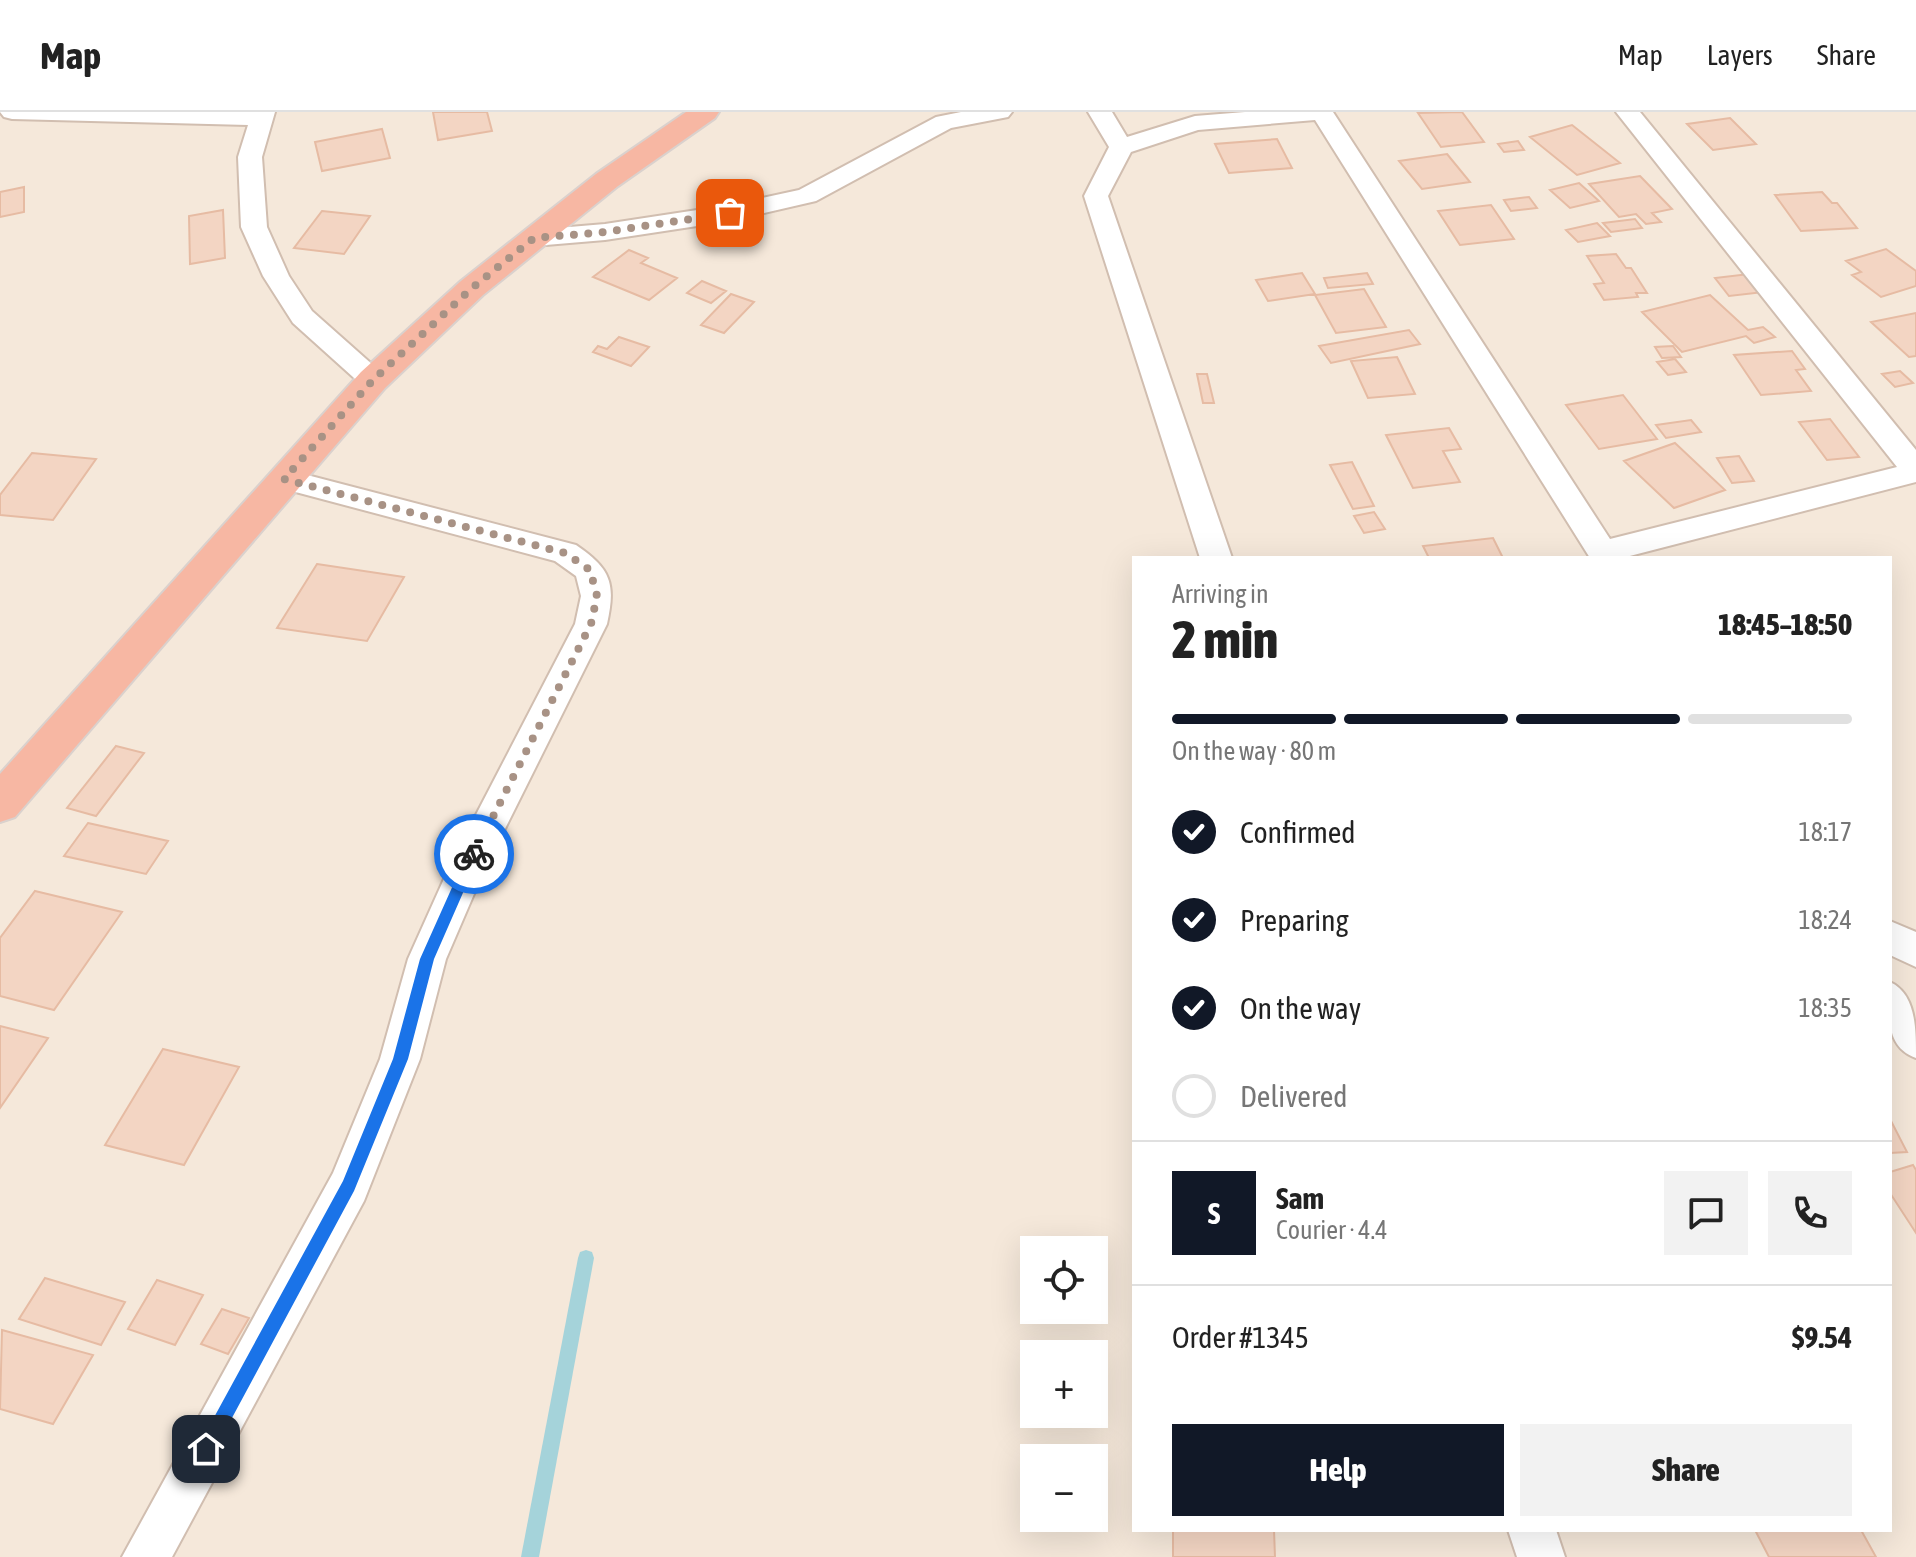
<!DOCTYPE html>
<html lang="en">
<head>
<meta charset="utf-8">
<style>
  :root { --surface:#fff; --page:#f2f2f2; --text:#222; --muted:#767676; --line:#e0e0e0; --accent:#111827 }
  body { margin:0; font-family:"Asap Condensed",sans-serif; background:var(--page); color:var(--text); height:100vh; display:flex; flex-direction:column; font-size:30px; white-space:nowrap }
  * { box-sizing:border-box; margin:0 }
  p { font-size:26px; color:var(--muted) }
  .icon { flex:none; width:44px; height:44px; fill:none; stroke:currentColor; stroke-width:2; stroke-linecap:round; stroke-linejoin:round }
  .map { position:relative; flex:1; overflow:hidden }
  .panel { position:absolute; left:1132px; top:444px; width:760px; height:976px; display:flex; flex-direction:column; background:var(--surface); border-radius:0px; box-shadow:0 8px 32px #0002 }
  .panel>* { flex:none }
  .tools { position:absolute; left:1020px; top:1124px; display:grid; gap:16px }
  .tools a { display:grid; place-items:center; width:88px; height:88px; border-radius:0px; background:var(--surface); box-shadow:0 8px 32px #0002; font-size:40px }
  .pin { position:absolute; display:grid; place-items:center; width:68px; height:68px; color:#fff; margin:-34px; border-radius:16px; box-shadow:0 4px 12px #0006 }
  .courier { position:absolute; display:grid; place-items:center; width:80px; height:80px; margin:-40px; border:6px solid #1a73e8; border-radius:50%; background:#fff; color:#222; box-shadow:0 2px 10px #0007 }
  .overview em { font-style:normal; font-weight:800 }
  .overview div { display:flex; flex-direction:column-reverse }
  .overview { display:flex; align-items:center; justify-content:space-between; height:136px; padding:0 40px }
  h1 { font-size:52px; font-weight:800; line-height:60px }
  .bar { display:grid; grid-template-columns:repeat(4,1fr); gap:12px 8px; align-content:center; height:96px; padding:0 40px }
  .bar i { height:10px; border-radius:6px; background:var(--line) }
  .bar .active { background:var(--accent) }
  .bar p { grid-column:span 4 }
  .line { display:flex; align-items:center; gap:20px; padding:0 40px; border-top:2px solid var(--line) }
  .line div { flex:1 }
  .round { display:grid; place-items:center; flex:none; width:84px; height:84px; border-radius:0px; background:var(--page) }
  ol { padding:0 40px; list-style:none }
  li { display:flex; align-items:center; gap:24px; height:88px }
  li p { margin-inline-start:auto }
  li .icon { padding:8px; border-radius:50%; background:var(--accent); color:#fff; stroke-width:4 }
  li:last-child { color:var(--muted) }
  li i { width:44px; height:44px; border:4px solid var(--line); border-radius:50% }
  .button { display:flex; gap:16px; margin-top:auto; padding:16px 40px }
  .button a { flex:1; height:92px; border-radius:0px; background:var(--accent); color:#fff; font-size:32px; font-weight:800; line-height:92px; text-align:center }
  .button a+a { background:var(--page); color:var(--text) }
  header { display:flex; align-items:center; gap:48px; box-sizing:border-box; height:112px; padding:0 40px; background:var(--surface); border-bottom:2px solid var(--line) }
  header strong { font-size:38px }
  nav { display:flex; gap:44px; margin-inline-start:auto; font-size:28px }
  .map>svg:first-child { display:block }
  .residential { fill:#f5e8da; fill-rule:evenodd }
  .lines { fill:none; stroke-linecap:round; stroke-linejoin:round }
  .stream { fill:#a5d3da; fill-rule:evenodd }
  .building { fill:#f3d5c3; stroke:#e6bba3; stroke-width:2 }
  .street-casing { stroke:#d1beb0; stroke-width:4 }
  .highway-casing { stroke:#dad1cd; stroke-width:4 }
  .street { fill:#fff; fill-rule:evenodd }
  .highway { fill:#f7b7a3; fill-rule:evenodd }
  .route { fill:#1a73e8 }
  .done { stroke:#a89285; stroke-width:8; stroke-dasharray:0 14.4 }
</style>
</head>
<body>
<header>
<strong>Map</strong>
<nav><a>Map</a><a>Layers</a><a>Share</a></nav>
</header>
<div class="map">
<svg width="1916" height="1445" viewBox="0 0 1916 1445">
  <rect width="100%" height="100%" fill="#fdf6ec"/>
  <path class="residential" d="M 0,0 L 1916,0 L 1916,1445 L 0,1445 ZM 1134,446 L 1890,446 L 1890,1418 L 1134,1418 ZM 1034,1138 L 1094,1138 L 1094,1198 L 1034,1198 ZM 1034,1242 L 1094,1242 L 1094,1302 L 1034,1302 ZM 1034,1346 L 1094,1346 L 1094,1406 L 1034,1406 Z"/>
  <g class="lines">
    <path class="stream" d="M 586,1138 L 592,1140 L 594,1146 L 539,1445 L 521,1445 L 578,1146 L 580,1140 Z"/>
  </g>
  <path class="building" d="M 433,0 L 487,0 L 492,19 L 438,28 Z
    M 1462,0 L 1484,30 L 1441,35 L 1418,1 Z
    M 1730,6 L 1756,32 L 1713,38 L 1687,12 Z
    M 1572,13 L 1620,51 L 1577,63 L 1530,25 Z
    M 382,17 L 390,46 L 322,59 L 315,30 Z
    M 1277,27 L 1292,56 L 1229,61 L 1215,32 Z
    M 1518,29 L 1524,38 L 1504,40 L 1498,32 Z
    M 1447,42 L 1470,70 L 1422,77 L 1399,49 Z
    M 1640,64 L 1672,97 L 1652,101 L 1661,110 L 1646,112 L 1636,102 L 1619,105 L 1589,72 Z
    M 1579,71 L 1599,89 L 1570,96 L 1550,78 Z
    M 24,75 L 24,100 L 0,105 L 0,80 Z
    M 1822,80 L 1832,91 L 1837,91 L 1857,116 L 1801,119 L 1775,83 Z
    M 1529,85 L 1537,96 L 1511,99 L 1504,88 Z
    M 1491,93 L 1514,127 L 1460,133 L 1438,99 Z
    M 223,98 L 225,146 L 190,152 L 189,104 Z
    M 322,99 L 370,104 L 344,142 L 294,136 Z
    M 1635,107 L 1642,116 L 1611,120 L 1603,111 Z
    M 1597,111 L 1610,124 L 1578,130 L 1566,118 Z
    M 1886,137 L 1916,159 L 1916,174 L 1881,185 L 1852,163 L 1861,160 L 1846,149 Z
    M 629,138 L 648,146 L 641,151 L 677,166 L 649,188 L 593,165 Z
    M 1616,142 L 1626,156 L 1631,156 L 1647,181 L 1636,181 L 1638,185 L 1604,188 L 1594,172 L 1604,171 L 1587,144 Z
    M 1302,161 L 1315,182 L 1268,189 L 1256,168 Z
    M 1367,161 L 1373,172 L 1328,176 L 1324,166 Z
    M 1749,162 L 1764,180 L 1729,184 L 1715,166 Z
    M 702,169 L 726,179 L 711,191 L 687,181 Z
    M 1364,177 L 1386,215 L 1336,221 L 1315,183 Z
    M 731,182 L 754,190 L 724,221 L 701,213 Z
    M 1710,183 L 1748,218 L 1763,215 L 1775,225 L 1754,231 L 1746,224 L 1682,240 L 1642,200 Z
    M 1916,201 L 1916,244 L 1909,245 L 1871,210 Z
    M 1409,218 L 1420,232 L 1331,251 L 1319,234 Z
    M 619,225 L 649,235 L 631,254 L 593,240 L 598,234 L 607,237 Z
    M 1673,234 L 1681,245 L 1662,246 L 1655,235 Z
    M 1792,239 L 1805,257 L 1796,258 L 1811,279 L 1761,283 L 1734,243 Z
    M 1397,245 L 1415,282 L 1368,286 L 1351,249 Z
    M 1675,247 L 1686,260 L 1668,263 L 1657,250 Z
    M 1900,259 L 1913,271 L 1895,275 L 1882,262 Z
    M 1197,262 L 1207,262 L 1214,291 L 1203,291 Z
    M 1623,283 L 1657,327 L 1599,337 L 1566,293 Z
    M 1830,307 L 1859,345 L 1827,348 L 1799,310 Z
    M 1691,308 L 1701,320 L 1666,326 L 1656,313 Z
    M 1449,316 L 1461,337 L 1443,339 L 1460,370 L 1413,376 L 1386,323 Z
    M 1675,331 L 1725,378 L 1674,396 L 1624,349 Z
    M 32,341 L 96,347 L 53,408 L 0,403 L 0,383 Z
    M 1739,344 L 1754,369 L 1732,371 L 1717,346 Z
    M 1352,350 L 1374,394 L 1353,397 L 1330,353 Z
    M 1374,400 L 1385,417 L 1364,421 L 1354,404 Z
    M 1493,426 L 1503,446 L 1429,446 L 1423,434 Z
    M 317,452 L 404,465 L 367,529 L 277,516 Z
    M 116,634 L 144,641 L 96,704 L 67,696 Z
    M 88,711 L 168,729 L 146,762 L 64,744 Z
    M 35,779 L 122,800 L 54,898 L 0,884 L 0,826 Z
    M 0,914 L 48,926 L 0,996 Z
    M 163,937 L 239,955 L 184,1053 L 105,1033 Z
    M 1890,1007 L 1907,1040 L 1890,1041 Z
    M 1913,1053 L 1916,1058 L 1916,1121 L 1890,1081 L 1890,1060 Z
    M 45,1166 L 125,1190 L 101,1233 L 19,1207 Z
    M 157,1168 L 203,1183 L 175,1233 L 128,1217 Z
    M 222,1197 L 249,1206 L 228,1242 L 201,1232 Z
    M 2,1218 L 93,1243 L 53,1312 L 0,1297 Z
    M 1173,1418 L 1274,1418 L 1275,1445 L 1173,1445 Z
    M 1755,1418 L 1861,1418 L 1876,1445 L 1769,1445 Z"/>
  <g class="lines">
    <defs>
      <path id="street" d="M 0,0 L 275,0 L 262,45 L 267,115 L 289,164 L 312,199 L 383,262 L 387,268 L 383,274 L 373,277 L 363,274 L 293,211 L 263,164 L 241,115 L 238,45 L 248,13 L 12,7 L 4,5 Z
        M 961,0 L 1012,0 L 1008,5 L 951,16 L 816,89 L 730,109 L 605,128 L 534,134 L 525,131 L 521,126 L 525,121 L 534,118 L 605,112 L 730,93 L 799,78 L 936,5 Z
        M 1088,0 L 1112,0 L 1127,25 L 1195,4 L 1245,0 L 1333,0 L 1610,427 L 1897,355 L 1616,0 L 1640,0 L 1916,338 L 1916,370 L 1622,446 L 1590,446 L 1315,8 L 1198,18 L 1131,40 L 1108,84 L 1232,446 L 1200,446 L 1084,84 L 1109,35 Z
        M 284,357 L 576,433 C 611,457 616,471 607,512 L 483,761 L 446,847 L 420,947 L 364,1089 L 172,1445 L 122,1445 L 333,1061 L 380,947 L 408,847 L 452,749 L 575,512 L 581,484 L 576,464 L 555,449 L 273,374 L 269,367 L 273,360 Z
        M 1890,809 L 1916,820 L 1916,855 L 1890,843 Z
        M 1890,870 C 1916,882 1916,916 1916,946 C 1883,934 1890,900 1890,870 Z
        M 1508,1418 L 1556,1418 L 1565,1445 L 1517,1445 Z"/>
      <path id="highway" d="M 686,0 L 719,0 L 715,6 L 618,74 L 483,183 L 385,276 L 15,705 L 0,710 L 0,662 L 361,260 L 461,169 L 596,62 Z"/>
    </defs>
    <use href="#street" class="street-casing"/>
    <use href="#highway" class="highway-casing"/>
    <use href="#street" class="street"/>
    <use href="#highway" class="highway"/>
  </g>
  <path class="route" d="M 474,737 L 480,742 L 434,847 L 408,947 L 354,1079 L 212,1343 L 206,1346 L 200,1343 L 197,1337 L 200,1331 L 343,1069 L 393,947 L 420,847 L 467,742 Z"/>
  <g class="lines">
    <path class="done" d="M 474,742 L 591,512 L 597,484 L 590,458 L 565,441 L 284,367 L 373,268 L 472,176 L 534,126 L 605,120 L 730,101"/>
  </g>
</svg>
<div class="tools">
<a><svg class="icon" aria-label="locate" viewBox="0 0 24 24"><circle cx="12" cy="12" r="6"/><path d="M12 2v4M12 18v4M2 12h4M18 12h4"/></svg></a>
<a>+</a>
<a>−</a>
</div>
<div class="pin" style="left:730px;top:101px;background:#ea580c"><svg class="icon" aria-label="bag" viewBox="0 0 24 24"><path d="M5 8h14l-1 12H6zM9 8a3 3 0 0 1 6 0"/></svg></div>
<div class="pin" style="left:206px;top:1337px;background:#1f2937"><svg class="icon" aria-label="home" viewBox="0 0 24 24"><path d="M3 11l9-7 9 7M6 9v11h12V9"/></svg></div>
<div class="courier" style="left:474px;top:742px"><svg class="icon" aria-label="bike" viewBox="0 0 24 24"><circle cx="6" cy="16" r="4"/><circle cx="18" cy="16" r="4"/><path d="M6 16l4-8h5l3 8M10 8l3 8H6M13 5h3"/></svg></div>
<section class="panel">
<div class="overview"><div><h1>2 min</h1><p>Arriving in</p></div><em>18:45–18:50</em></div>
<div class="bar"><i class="active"></i><i class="active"></i><i class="active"></i><i></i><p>On the way · 80 m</p></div>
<ol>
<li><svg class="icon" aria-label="check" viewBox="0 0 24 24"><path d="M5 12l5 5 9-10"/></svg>Confirmed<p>18:17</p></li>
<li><svg class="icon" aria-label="check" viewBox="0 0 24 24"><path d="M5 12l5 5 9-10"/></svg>Preparing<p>18:24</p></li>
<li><svg class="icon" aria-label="check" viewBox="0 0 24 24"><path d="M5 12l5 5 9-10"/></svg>On the way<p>18:35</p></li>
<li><i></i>Delivered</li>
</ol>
<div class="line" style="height:144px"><b class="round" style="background:var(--accent);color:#fff">S</b><div><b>Sam</b><p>Courier · 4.4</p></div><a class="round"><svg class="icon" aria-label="chat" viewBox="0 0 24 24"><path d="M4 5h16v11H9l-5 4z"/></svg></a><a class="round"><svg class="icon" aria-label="phone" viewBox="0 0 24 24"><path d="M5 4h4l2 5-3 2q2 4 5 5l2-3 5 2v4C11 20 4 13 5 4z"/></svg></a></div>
<div class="line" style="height:104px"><div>Order #1345</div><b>$9.54</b></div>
<div class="button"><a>Help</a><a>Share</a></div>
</section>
</div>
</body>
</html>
